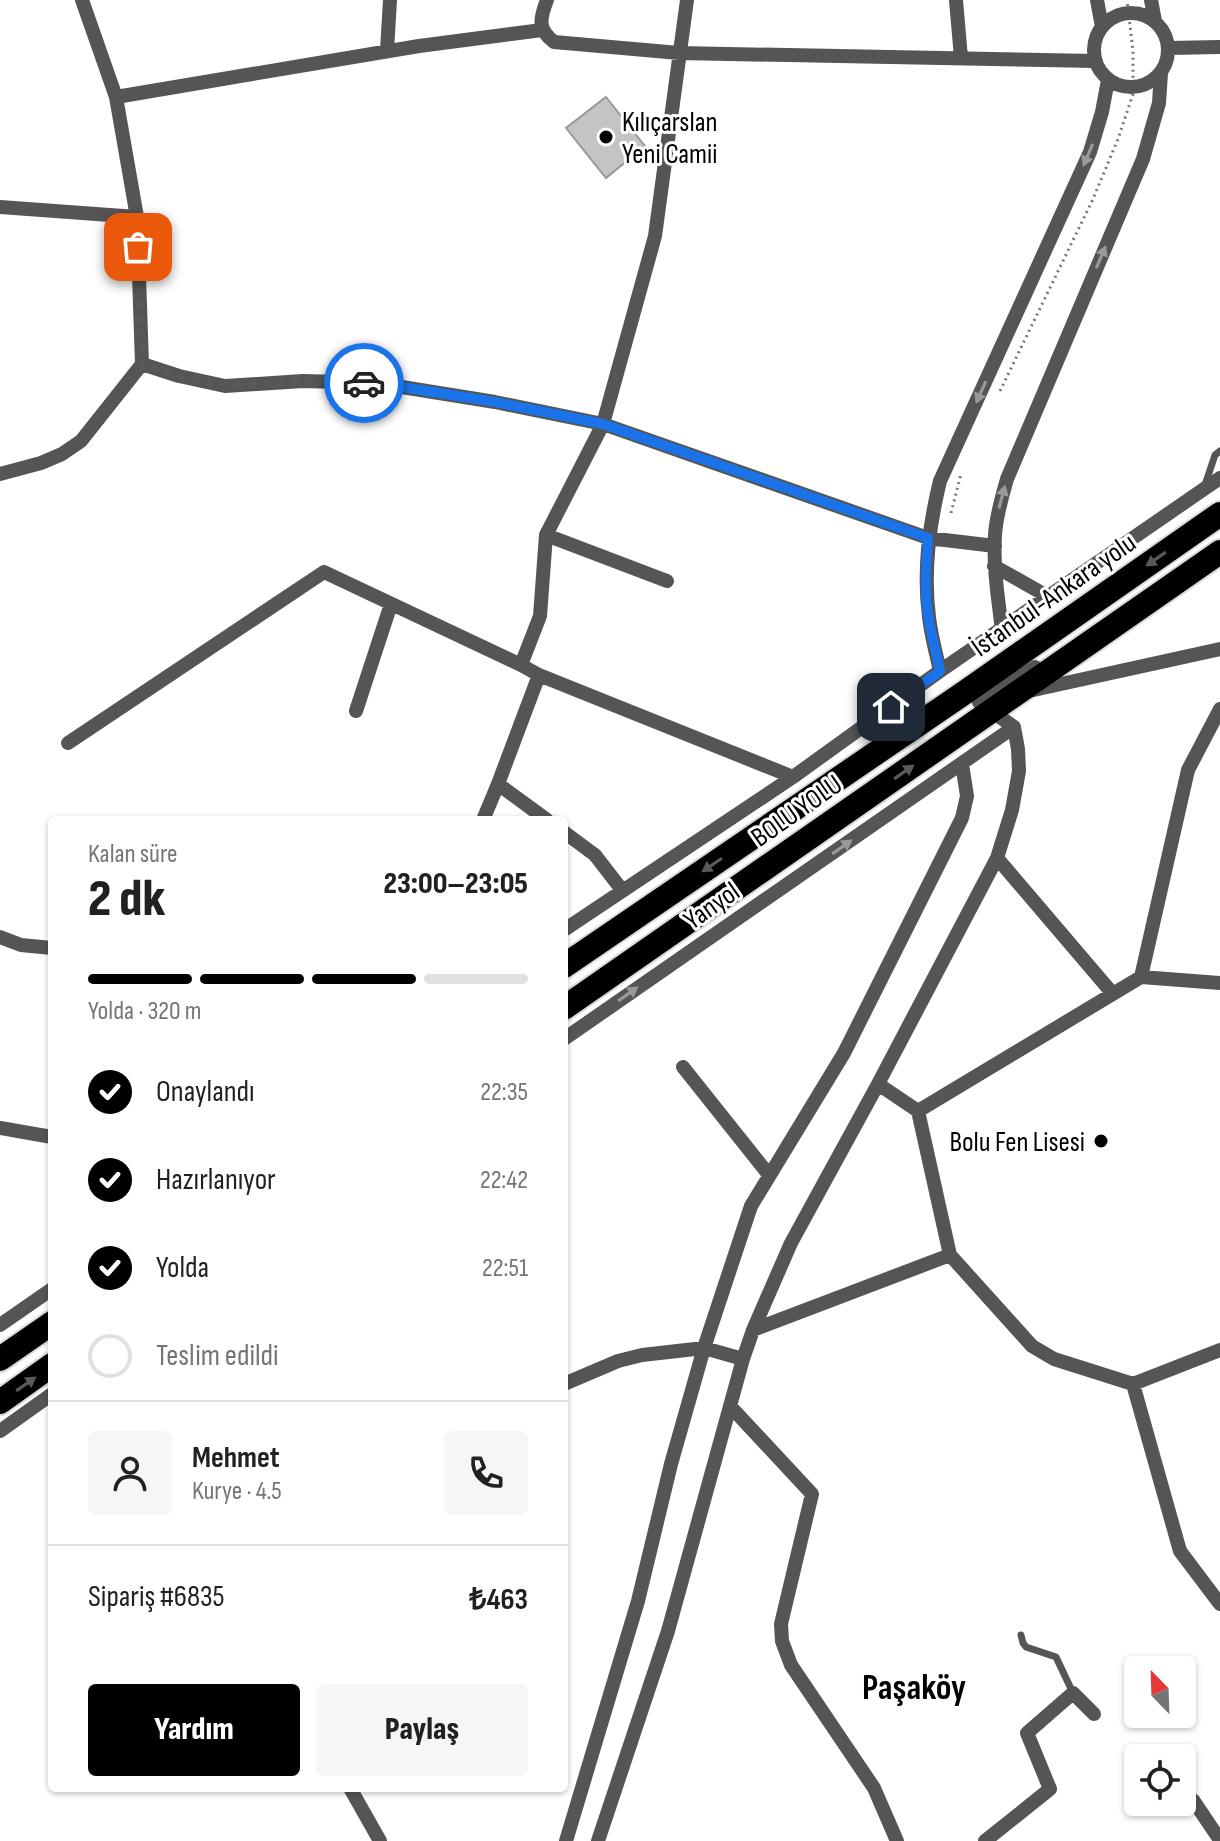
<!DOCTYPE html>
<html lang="tr">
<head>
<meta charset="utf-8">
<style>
  :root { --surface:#fff; --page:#f6f6f6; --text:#202124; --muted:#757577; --line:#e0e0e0; --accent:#000 }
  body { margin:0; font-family:"Sofia Sans Condensed",sans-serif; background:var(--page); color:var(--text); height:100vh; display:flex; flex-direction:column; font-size:30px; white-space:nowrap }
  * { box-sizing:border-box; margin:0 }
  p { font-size:26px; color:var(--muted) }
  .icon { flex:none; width:44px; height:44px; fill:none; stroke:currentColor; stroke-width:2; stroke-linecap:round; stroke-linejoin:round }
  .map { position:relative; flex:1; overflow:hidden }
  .sheet { position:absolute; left:48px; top:816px; width:520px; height:976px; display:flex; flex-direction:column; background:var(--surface); border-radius:8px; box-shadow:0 2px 6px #0004 }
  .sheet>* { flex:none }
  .needle { width:52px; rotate:337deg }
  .fabs { position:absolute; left:1124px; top:1656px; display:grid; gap:16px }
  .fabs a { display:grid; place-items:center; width:72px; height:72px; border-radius:8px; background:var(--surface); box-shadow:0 2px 6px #0004; font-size:40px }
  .pin { position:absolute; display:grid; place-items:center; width:68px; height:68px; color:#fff; margin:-34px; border-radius:16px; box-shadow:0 4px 12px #0006 }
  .courier { position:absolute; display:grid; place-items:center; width:80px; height:80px; margin:-40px; border:6px solid #1a73e8; border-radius:50%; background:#fff; color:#222; box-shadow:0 2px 10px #0007 }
  .summary em { font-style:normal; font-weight:800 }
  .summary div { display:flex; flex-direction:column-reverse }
  .summary { display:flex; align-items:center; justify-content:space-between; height:136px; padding:0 40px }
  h1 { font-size:52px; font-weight:800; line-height:60px }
  .bar { display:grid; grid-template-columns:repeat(4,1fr); gap:12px 8px; align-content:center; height:96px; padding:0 40px }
  .bar i { height:10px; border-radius:6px; background:var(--line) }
  .bar .selected { background:var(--accent) }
  .bar p { grid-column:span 4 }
  .line { display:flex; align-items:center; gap:20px; padding:0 40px; border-top:2px solid var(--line) }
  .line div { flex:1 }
  .round { display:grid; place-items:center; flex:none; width:84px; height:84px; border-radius:8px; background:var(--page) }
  ol { padding:0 40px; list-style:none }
  li { display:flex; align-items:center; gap:24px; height:88px }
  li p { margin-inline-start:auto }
  li .icon { padding:8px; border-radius:50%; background:var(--accent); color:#fff; stroke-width:4 }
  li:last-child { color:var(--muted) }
  li i { width:44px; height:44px; border:4px solid var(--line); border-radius:50% }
  .cta { display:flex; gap:16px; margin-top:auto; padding:16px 40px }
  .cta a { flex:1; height:92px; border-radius:8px; background:var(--accent); color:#fff; font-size:32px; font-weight:800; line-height:92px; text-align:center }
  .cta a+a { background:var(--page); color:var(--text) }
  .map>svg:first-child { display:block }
  .building { fill:#c4c4c4; stroke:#999; stroke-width:2 }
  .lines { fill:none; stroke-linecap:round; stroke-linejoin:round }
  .highway-casing { stroke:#dbdbdb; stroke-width:28 }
  .path { stroke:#777; stroke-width:3; stroke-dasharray:2 4; stroke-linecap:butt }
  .lane { stroke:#555; stroke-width:7 }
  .street { stroke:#555; stroke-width:14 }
  .highway { stroke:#000; stroke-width:24 }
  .oneway { fill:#999 }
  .oneway2 { fill:#595959 }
  .done { stroke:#595959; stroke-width:8; stroke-dasharray:0 14.4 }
  .route { stroke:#1a73e8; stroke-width:10 }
  .poi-dot { fill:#000; stroke:#fff; stroke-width:3 }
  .labels { text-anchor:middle; stroke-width:6; stroke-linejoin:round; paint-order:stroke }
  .poi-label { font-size:28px; fill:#000; stroke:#fff; text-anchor:start }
  .street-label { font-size:28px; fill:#000; stroke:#fff }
  .district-label { font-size:36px; font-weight:bold; fill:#000; stroke:#fff }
</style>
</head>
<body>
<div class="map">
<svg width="1220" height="1841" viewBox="0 0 1220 1841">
  <rect width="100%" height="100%" fill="#fff"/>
  <path class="building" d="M 606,97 L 645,146 L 606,178 L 566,128 Z"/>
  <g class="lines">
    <defs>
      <path id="highway" d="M 564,966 L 964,693 L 1220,514
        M 564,1008 L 1220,552
        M 0,1359 L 52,1323
        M 0,1402 L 52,1365"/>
    </defs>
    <use href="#highway" class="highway-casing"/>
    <path class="path" d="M 1000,391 L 1093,199 L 1118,139 L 1133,94 L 1133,51 L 1127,0
      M 951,513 L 961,474"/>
    <path class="lane" d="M 1205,485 L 1215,455 L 1220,451
      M 1021,1635 L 1023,1643 L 1026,1647 L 1056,1657 L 1073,1693"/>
    <path class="street" d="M 547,0 C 540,18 537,29 554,42 L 679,53 L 1095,61
      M 956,0 L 961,58
      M 1097,0 L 1102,27
      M 1151,0 L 1155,21
      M1094 50a37 37 0 1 1 74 0a37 37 0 1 1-74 0Z
      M 1169,48 L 1220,47
      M 387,51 L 390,0
      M 116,97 L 419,46 L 542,30
      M 0,207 L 137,217
      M 142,364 L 179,376 L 225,386 L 303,381 L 377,383 L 495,402 L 603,424 L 928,538 L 995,546
      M 0,474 L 41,463 L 62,454 L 81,441 L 142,364 L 137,217 L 116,97 L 82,0
      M 546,535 L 667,581
      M 994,566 L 1049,597
      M 1002,630 C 998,598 993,567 995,535 C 996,516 1002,497 1007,479 L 1143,159 L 1159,103 L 1161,73
      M 940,671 C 936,653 931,635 929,617 C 923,570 929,526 940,481 L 1090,152 L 1102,112 L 1108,80
      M 539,675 L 521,665 L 540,616 L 546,535 L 603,424 L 655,236 L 687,0
      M 1029,691 L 1220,649
      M 356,711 L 391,604
      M 68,743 L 324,572 L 521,665
      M 498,784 L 539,675 L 793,777
      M 483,820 L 498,784 L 547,820
      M 564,832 L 595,855 L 622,890
      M 997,858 L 1113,994
      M 564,930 L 793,777 L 940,671 L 1220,478
      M 0,937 L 21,945 L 52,948
      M 1141,977 L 1220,983
      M 564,1039 L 1014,727 L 979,702 L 1035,667
      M 683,1067 L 769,1175
      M 878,1084 L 918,1111 L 950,1255
      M 918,1111 L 1141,977 L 1188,770 L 1220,709
      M 0,1128 L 52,1137
      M 0,1325 L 52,1289
      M 753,1330 L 950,1255 L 1032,1346 L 1054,1359 L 1133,1384 L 1180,1551 L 1220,1604
      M 564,1384 L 618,1361 L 642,1355 L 704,1348 L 743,1359
      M 1133,1384 L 1220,1350
      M 730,1406 L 812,1494 L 781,1624 L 782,1641 L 791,1665 L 874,1788 L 897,1841
      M 0,1431 L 52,1394
      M 350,1788 L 380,1841
      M 1193,1800 L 1220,1840
      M 566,1841 L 638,1601 L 671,1464 L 704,1348 L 751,1206 L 844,1053 L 962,818 L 967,796 L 962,764
      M 598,1841 L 668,1631 L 743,1359 L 753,1330 L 791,1243 L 878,1084 L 997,858 L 1012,810 L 1019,771 L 1018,749 L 1014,727
      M 985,1841 L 1050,1789 L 1027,1733 L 1073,1693 L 1094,1714"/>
    <use href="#highway" class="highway"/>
  </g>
  <defs><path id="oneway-solid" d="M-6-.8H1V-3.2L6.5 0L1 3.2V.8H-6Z" transform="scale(2)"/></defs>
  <g class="oneway">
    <use href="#oneway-solid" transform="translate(1088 155) rotate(113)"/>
    <use href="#oneway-solid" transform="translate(1101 257) rotate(-67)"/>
    <use href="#oneway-solid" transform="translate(981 392) rotate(114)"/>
    <use href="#oneway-solid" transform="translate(1002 497) rotate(-75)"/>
    <use href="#oneway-solid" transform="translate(842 847) rotate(-35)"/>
    <use href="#oneway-solid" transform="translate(628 994) rotate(-35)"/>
  </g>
  <g class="oneway2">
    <use href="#oneway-solid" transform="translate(1156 559) rotate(145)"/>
    <use href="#oneway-solid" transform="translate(904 772) rotate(-35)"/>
    <use href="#oneway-solid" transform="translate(712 865) rotate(146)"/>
    <use href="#oneway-solid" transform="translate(26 1384) rotate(-35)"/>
  </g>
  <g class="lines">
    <path class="done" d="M 138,247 L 142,364 L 179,376 L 225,386 L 303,381 L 364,383"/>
    <path class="route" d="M 364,383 L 377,383 L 495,402 L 603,424 L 928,538 C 926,566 924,594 929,621 C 932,638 937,655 940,671 L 891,707"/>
  </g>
  <g class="poi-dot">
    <circle cx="606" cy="137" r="8"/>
    <circle cx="1101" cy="1141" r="8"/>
  </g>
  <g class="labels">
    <g class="poi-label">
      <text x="622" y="131">Kılıçarslan<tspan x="622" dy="32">Yeni Camii</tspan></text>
      <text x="1085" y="1151" text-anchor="end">Bolu Fen Lisesi</text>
    </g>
    <g class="street-label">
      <text transform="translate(1053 594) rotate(-35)" y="10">İstanbul-Ankara yolu</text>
      <text transform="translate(796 810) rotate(-35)" y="10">BOLU YOLU</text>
      <text transform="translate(711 905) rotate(-35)" y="10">Yanyol</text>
    </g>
    <g class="district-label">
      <text x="914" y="1699">Paşaköy</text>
    </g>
  </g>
</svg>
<div class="fabs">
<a><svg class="needle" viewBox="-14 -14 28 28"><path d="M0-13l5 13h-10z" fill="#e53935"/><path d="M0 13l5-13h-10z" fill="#757577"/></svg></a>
<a><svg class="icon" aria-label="locate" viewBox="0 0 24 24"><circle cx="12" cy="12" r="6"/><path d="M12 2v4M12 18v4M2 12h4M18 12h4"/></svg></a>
</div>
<div class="pin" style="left:138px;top:247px;background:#ea580c"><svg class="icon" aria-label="bag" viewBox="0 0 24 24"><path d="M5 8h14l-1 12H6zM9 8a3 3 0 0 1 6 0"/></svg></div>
<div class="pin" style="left:891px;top:707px;background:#1f2937"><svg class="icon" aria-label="home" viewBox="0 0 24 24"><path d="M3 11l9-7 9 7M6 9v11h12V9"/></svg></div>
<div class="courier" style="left:364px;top:383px"><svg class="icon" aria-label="car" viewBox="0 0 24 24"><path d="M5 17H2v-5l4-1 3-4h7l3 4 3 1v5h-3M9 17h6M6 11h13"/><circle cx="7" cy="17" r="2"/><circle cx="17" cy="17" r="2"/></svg></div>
<section class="sheet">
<div class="summary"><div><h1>2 dk</h1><p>Kalan süre</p></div><em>23:00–23:05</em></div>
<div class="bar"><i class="selected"></i><i class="selected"></i><i class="selected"></i><i></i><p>Yolda · 320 m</p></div>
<ol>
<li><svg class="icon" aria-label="check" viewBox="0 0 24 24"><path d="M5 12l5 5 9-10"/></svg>Onaylandı<p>22:35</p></li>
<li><svg class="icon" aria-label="check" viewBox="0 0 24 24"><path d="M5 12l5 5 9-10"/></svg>Hazırlanıyor<p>22:42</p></li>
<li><svg class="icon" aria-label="check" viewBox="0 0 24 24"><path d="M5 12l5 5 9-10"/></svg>Yolda<p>22:51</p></li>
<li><i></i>Teslim edildi</li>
</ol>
<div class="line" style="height:144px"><a class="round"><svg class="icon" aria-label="person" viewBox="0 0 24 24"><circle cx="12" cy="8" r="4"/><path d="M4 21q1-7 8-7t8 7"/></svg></a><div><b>Mehmet</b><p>Kurye · 4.5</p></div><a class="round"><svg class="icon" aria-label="phone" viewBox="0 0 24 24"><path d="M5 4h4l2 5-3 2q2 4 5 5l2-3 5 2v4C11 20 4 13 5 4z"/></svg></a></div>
<div class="line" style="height:104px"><div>Sipariş #6835</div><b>₺463</b></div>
<div class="cta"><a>Yardım</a><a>Paylaş</a></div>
</section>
</div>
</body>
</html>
